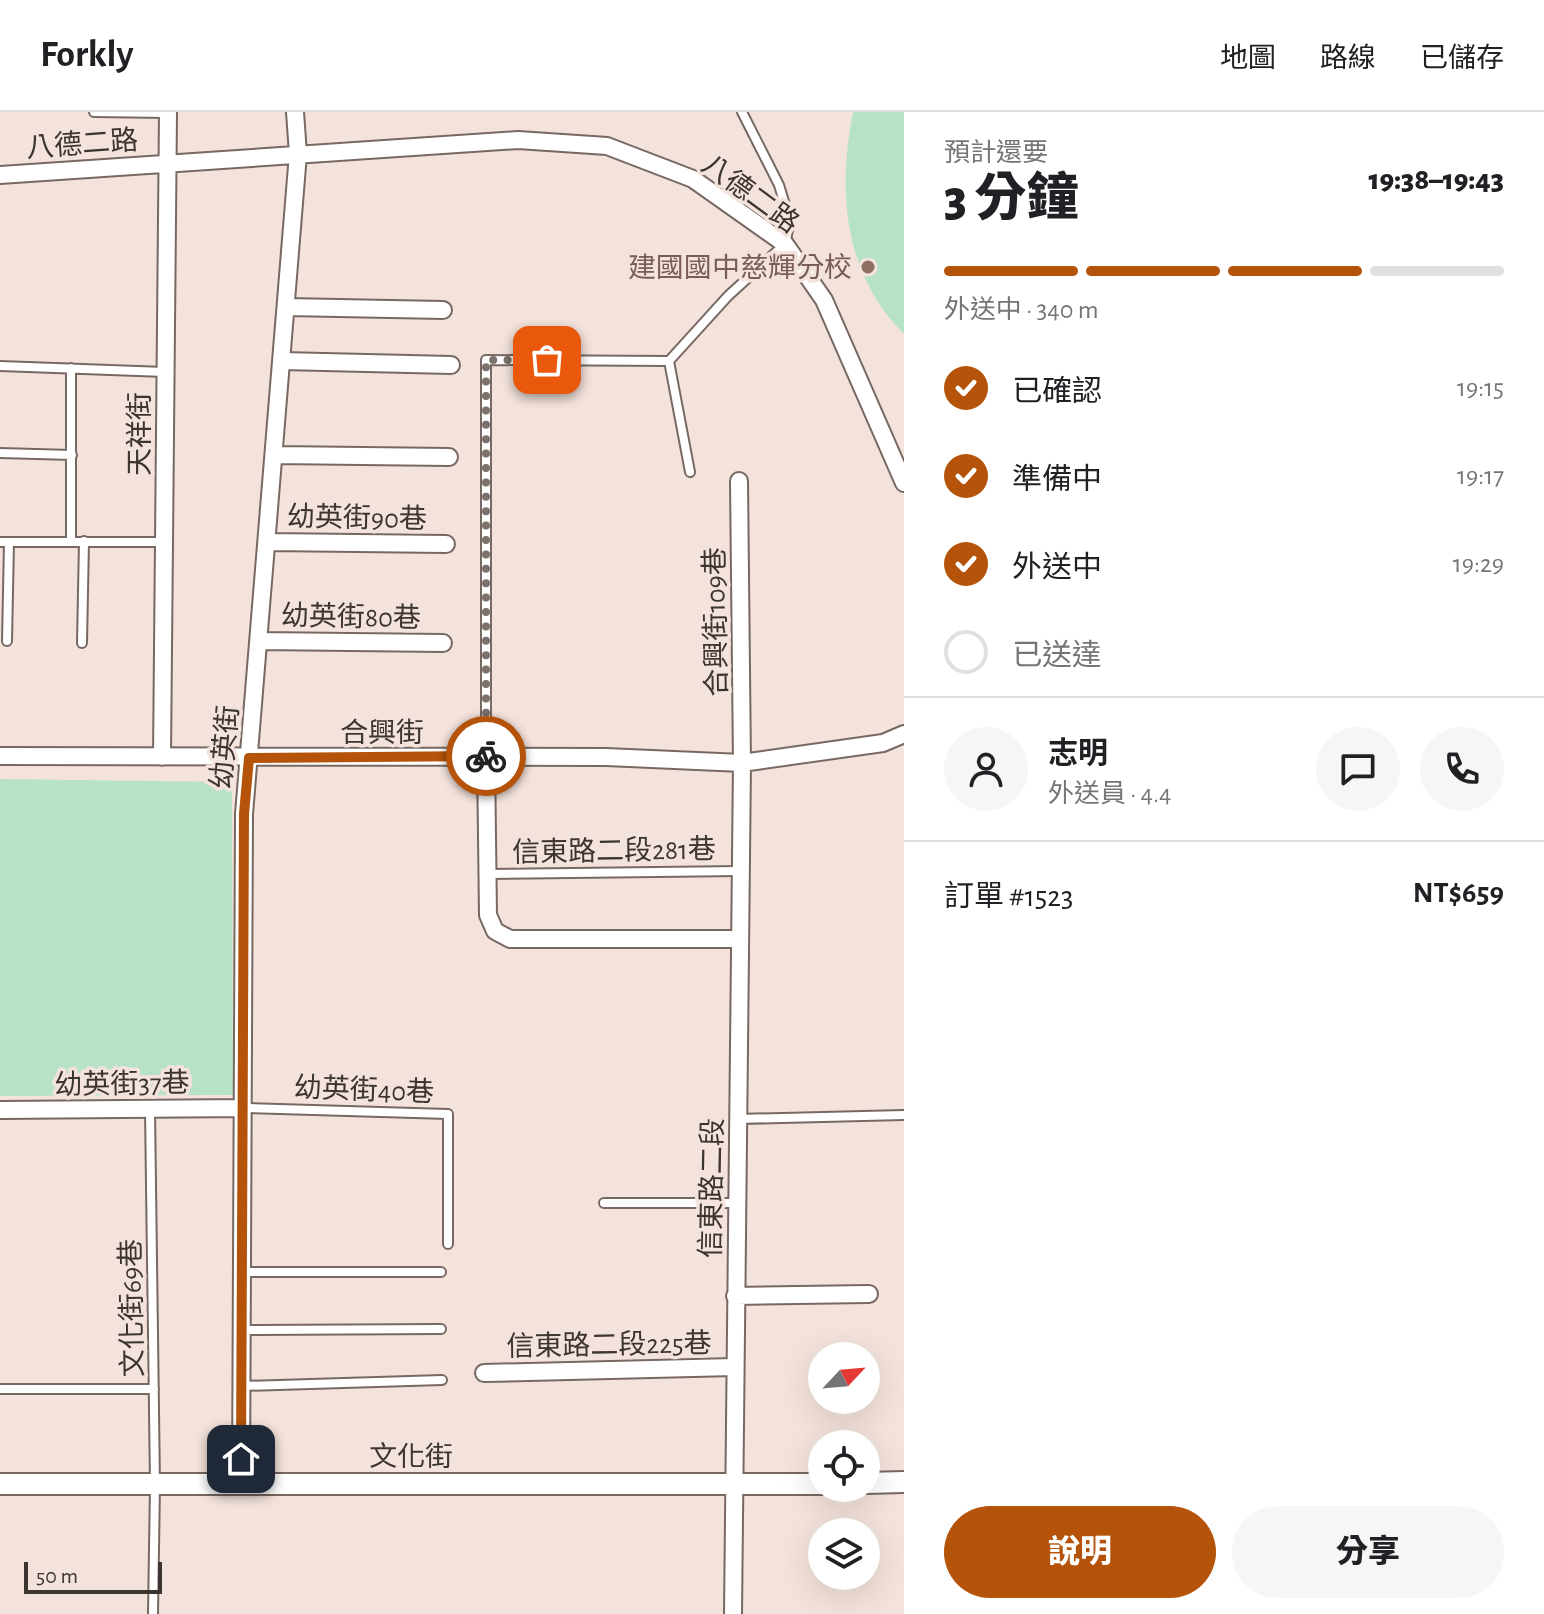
<!DOCTYPE html>
<html lang="zh-TW">
<head>
<meta charset="utf-8">
<style>
  :root { --surface:#fff; --page:#f6f6f6; --text:#202124; --muted:#757577; --line:#e0e0e0; --accent:#b45309 }
  body { margin:0; font-family:"Alegreya Sans","Noto Sans TC",sans-serif; background:var(--page); color:var(--text); height:100vh; display:flex; flex-direction:column; font-size:30px; white-space:nowrap }
  * { box-sizing:border-box; margin:0 }
  p { font-size:26px; color:var(--muted) }
  .icon { flex:none; width:44px; height:44px; fill:none; stroke:currentColor; stroke-width:2; stroke-linecap:round; stroke-linejoin:round }
  .map { position:relative; flex:1; overflow:hidden }
  .side { display:flex; flex-direction:column; background:var(--surface); width:640px }
  .side>* { flex:none }
  .needle { width:52px; rotate:64deg }
  .tools { position:absolute; left:808px; top:1230px; display:grid; gap:16px }
  .tools a { display:grid; place-items:center; width:72px; height:72px; border-radius:50%; background:var(--surface); box-shadow:0 8px 32px #0002; font-size:40px }
  .scale { position:absolute; left:24px; bottom:20px; width:138px; box-sizing:border-box; padding-left:8px; border:4px solid #3b3431; border-top:0; font-size:22px; line-height:28px; white-space:nowrap; color:#3b3431; -webkit-text-stroke:6px #f4e3dc; paint-order:stroke }
  .pin { position:absolute; display:grid; place-items:center; width:68px; height:68px; color:#fff; margin:-34px; border-radius:16px; box-shadow:0 4px 12px #0006 }
  .courier { position:absolute; display:grid; place-items:center; width:80px; height:80px; margin:-40px; border:6px solid #b45309; border-radius:50%; background:#fff; color:#222; box-shadow:0 2px 10px #0007 }
  .head em { font-style:normal; font-weight:800 }
  .head div { display:flex; flex-direction:column-reverse }
  .head { display:flex; align-items:center; justify-content:space-between; height:136px; padding:0 40px }
  h1 { font-size:52px; font-weight:800; line-height:60px }
  .bar { display:grid; grid-template-columns:repeat(4,1fr); gap:12px 8px; align-content:center; height:96px; padding:0 40px }
  .bar i { height:10px; border-radius:6px; background:var(--line) }
  .bar .selected { background:var(--accent) }
  .bar p { grid-column:span 4 }
  .line { display:flex; align-items:center; gap:20px; padding:0 40px; border-top:2px solid var(--line) }
  .line div { flex:1 }
  .round { display:grid; place-items:center; flex:none; width:84px; height:84px; border-radius:42px; background:var(--page) }
  ol { padding:0 40px; list-style:none }
  li { display:flex; align-items:center; gap:24px; height:88px }
  li p { margin-inline-start:auto }
  li .icon { padding:8px; border-radius:50%; background:var(--accent); color:#fff; stroke-width:4 }
  li:last-child { color:var(--muted) }
  li i { width:44px; height:44px; border:4px solid var(--line); border-radius:50% }
  .primary-button { display:flex; gap:16px; margin-top:auto; padding:16px 40px }
  .primary-button a { flex:1; height:92px; border-radius:48px; background:var(--accent); color:#fff; font-size:32px; font-weight:800; line-height:92px; text-align:center }
  .primary-button a+a { background:var(--page); color:var(--text) }
  header { display:flex; align-items:center; gap:48px; box-sizing:border-box; height:112px; padding:0 40px; background:var(--surface); border-bottom:2px solid var(--line) }
  header strong { font-size:38px }
  nav { display:flex; gap:44px; margin-inline-start:auto; font-size:28px }
  main { display:flex; flex:1; min-height:0 }
  .map>svg:first-child { display:block }
  .green { fill:#b8e2c7 }
  .lines { fill:none; stroke-linecap:round; stroke-linejoin:round }
  .service-casing { stroke:#776862; stroke-width:12 }
  .minor-casing { stroke:#776862; stroke-width:20 }
  .tertiary-casing { stroke:#776862; stroke-width:24 }
  .service { stroke:#fff; stroke-width:8 }
  .minor { stroke:#fff; stroke-width:16 }
  .tertiary { stroke:#fff; stroke-width:20 }
  .done { stroke:#7c716d; stroke-width:8; stroke-dasharray:0 14.4 }
  .route { stroke:#b45309; stroke-width:10 }
  .education-dot { fill:#8d6e63; stroke:#f4e3dc; stroke-width:3 }
  .labels { text-anchor:middle; stroke-width:7; stroke-linejoin:round; paint-order:stroke }
  .street-label { font-size:28px; fill:#3b3431; stroke:#f4e3dc }
  .education-label { font-size:28px; fill:#785e54; stroke:#f4e3dc; text-anchor:end }
</style>
</head>
<body>
<header>
<strong>Forkly</strong>
<nav><a>地圖</a><a>路線</a><a>已儲存</a></nav>
</header>
<main>
<div class="map">
<svg width="904" height="1502" viewBox="0 0 904 1502">
  <rect width="100%" height="100%" fill="#f4e3dc"/>
  <path class="green" d="M 853,0 L 904,0 L 904,222 C 844,163 837,79 853,0 Z
    M 0,667 L 232,670 L 233,983 L 0,984 Z"/>
  <g class="lines">
    <defs>
      <path id="service" d="M 94,0 L 168,1
        M 669,249 L 690,360
        M 0,254 L 165,260
        M 0,341 L 72,343
        M 0,430 L 164,430
        M 71,430 L 71,256
        M 7,529 L 9,430
        M 82,531 L 84,429
        M 486,645 L 486,248 L 669,249 L 728,184 L 785,132 L 790,109 L 779,73 L 742,0
        M 487,762 L 741,759
        M 245,996 L 448,1002 L 448,1132
        M 150,997 L 155,1373 L 153,1502
        M 738,1007 L 904,1003
        M 604,1091 L 737,1091
        M 243,1160 L 441,1160
        M 242,1218 L 441,1217
        M 242,1274 L 442,1268
        M 0,1277 L 154,1277"/>
      <path id="minor" d="M 0,63 L 518,28 L 607,34 L 693,67 L 785,132 L 824,188 L 904,371
        M 286,195 L 443,198
        M 282,249 L 451,253
        M 275,343 L 449,345
        M 268,430 L 446,432
        M 259,529 L 443,531
        M 0,644 L 606,645 L 742,651 L 883,631 L 904,622
        M 162,645 L 168,0
        M 486,646 L 488,803 L 495,819 L 510,827 L 740,827
        M 0,998 L 244,996
        M 735,1184 L 869,1182
        M 484,1261 L 734,1255
        M 241,1372 L 244,702 L 298,42 L 295,0
        M 733,1502 L 742,651 L 739,369"/>
      <path id="tertiary" d="M 866,1371 L 904,1370
        M 0,1372 L 822,1372"/>
    </defs>
    <use href="#service" class="service-casing"/>
    <use href="#minor" class="minor-casing"/>
    <use href="#tertiary" class="tertiary-casing"/>
    <use href="#service" class="service"/>
    <use href="#minor" class="minor"/>
    <use href="#tertiary" class="tertiary"/>
  </g>
  <g class="lines">
    <path class="done" d="M 486,644 L 486,248 L 547,248"/>
    <path class="route" d="M 241,1347 L 244,702 L 249,646 L 486,644"/>
  </g>
  <circle class="education-dot" cx="868" cy="155" r="8"/>
  <g class="labels">
    <g class="street-label">
      <text transform="translate(82 31) rotate(-4)" y="10">八德二路</text>
      <text transform="translate(751 81) rotate(36)" y="10">八德二路</text>
      <text transform="translate(139 322) rotate(-90)" y="10">天祥街</text>
      <text transform="translate(357 405) rotate(1)" y="10">幼英街90巷</text>
      <text transform="translate(351 504) rotate(1)" y="10">幼英街80巷</text>
      <text transform="translate(715 510) rotate(-91)" y="10">合興街109巷</text>
      <text x="382" y="630">合興街</text>
      <text transform="translate(224 635) rotate(-85)" y="10">幼英街</text>
      <text transform="translate(614 738) rotate(-1)" y="10">信東路二段281巷</text>
      <text transform="translate(122 971) rotate(-1)" y="10">幼英街37巷</text>
      <text transform="translate(364 977) rotate(2)" y="10">幼英街40巷</text>
      <text transform="translate(711 1076) rotate(-89)" y="10">信東路二段</text>
      <text transform="translate(131 1196) rotate(-91)" y="10">文化街69巷</text>
      <text transform="translate(609 1232) rotate(-1)" y="10">信東路二段225巷</text>
      <text x="411" y="1354">文化街</text>
    </g>
    <g class="education-label">
      <text x="852" y="165">建國國中慈輝分校</text>
    </g>
  </g>
</svg>
<div class="tools">
<a><svg class="needle" viewBox="-14 -14 28 28"><path d="M0-13l5 13h-10z" fill="#e53935"/><path d="M0 13l5-13h-10z" fill="#757577"/></svg></a>
<a><svg class="icon" aria-label="locate" viewBox="0 0 24 24"><circle cx="12" cy="12" r="6"/><path d="M12 2v4M12 18v4M2 12h4M18 12h4"/></svg></a>
<a><svg class="icon" aria-label="layers" viewBox="0 0 24 24"><path d="M12 4l9 5-9 5-9-5zM3 14l9 5 9-5"/></svg></a>
</div>
<div class="scale">50 m</div>
<div class="pin" style="left:547px;top:248px;background:#ea580c"><svg class="icon" aria-label="bag" viewBox="0 0 24 24"><path d="M5 8h14l-1 12H6zM9 8a3 3 0 0 1 6 0"/></svg></div>
<div class="pin" style="left:241px;top:1347px;background:#1f2937"><svg class="icon" aria-label="home" viewBox="0 0 24 24"><path d="M3 11l9-7 9 7M6 9v11h12V9"/></svg></div>
<div class="courier" style="left:486px;top:644px"><svg class="icon" aria-label="bike" viewBox="0 0 24 24"><circle cx="6" cy="16" r="4"/><circle cx="18" cy="16" r="4"/><path d="M6 16l4-8h5l3 8M10 8l3 8H6M13 5h3"/></svg></div>
</div>
<section class="side">
<div class="head"><div><h1>3 分鐘</h1><p>預計還要</p></div><em>19:38–19:43</em></div>
<div class="bar"><i class="selected"></i><i class="selected"></i><i class="selected"></i><i></i><p>外送中 · 340 m</p></div>
<ol>
<li><svg class="icon" aria-label="check" viewBox="0 0 24 24"><path d="M5 12l5 5 9-10"/></svg>已確認<p>19:15</p></li>
<li><svg class="icon" aria-label="check" viewBox="0 0 24 24"><path d="M5 12l5 5 9-10"/></svg>準備中<p>19:17</p></li>
<li><svg class="icon" aria-label="check" viewBox="0 0 24 24"><path d="M5 12l5 5 9-10"/></svg>外送中<p>19:29</p></li>
<li><i></i>已送達</li>
</ol>
<div class="line" style="height:144px"><a class="round"><svg class="icon" aria-label="person" viewBox="0 0 24 24"><circle cx="12" cy="8" r="4"/><path d="M4 21q1-7 8-7t8 7"/></svg></a><div><b>志明</b><p>外送員 · 4.4</p></div><a class="round"><svg class="icon" aria-label="chat" viewBox="0 0 24 24"><path d="M4 5h16v11H9l-5 4z"/></svg></a><a class="round"><svg class="icon" aria-label="phone" viewBox="0 0 24 24"><path d="M5 4h4l2 5-3 2q2 4 5 5l2-3 5 2v4C11 20 4 13 5 4z"/></svg></a></div>
<div class="line" style="height:104px"><div>訂單 #1523</div><b>NT$659</b></div>
<div class="primary-button"><a>說明</a><a>分享</a></div>
</section>
</main>
</body>
</html>
